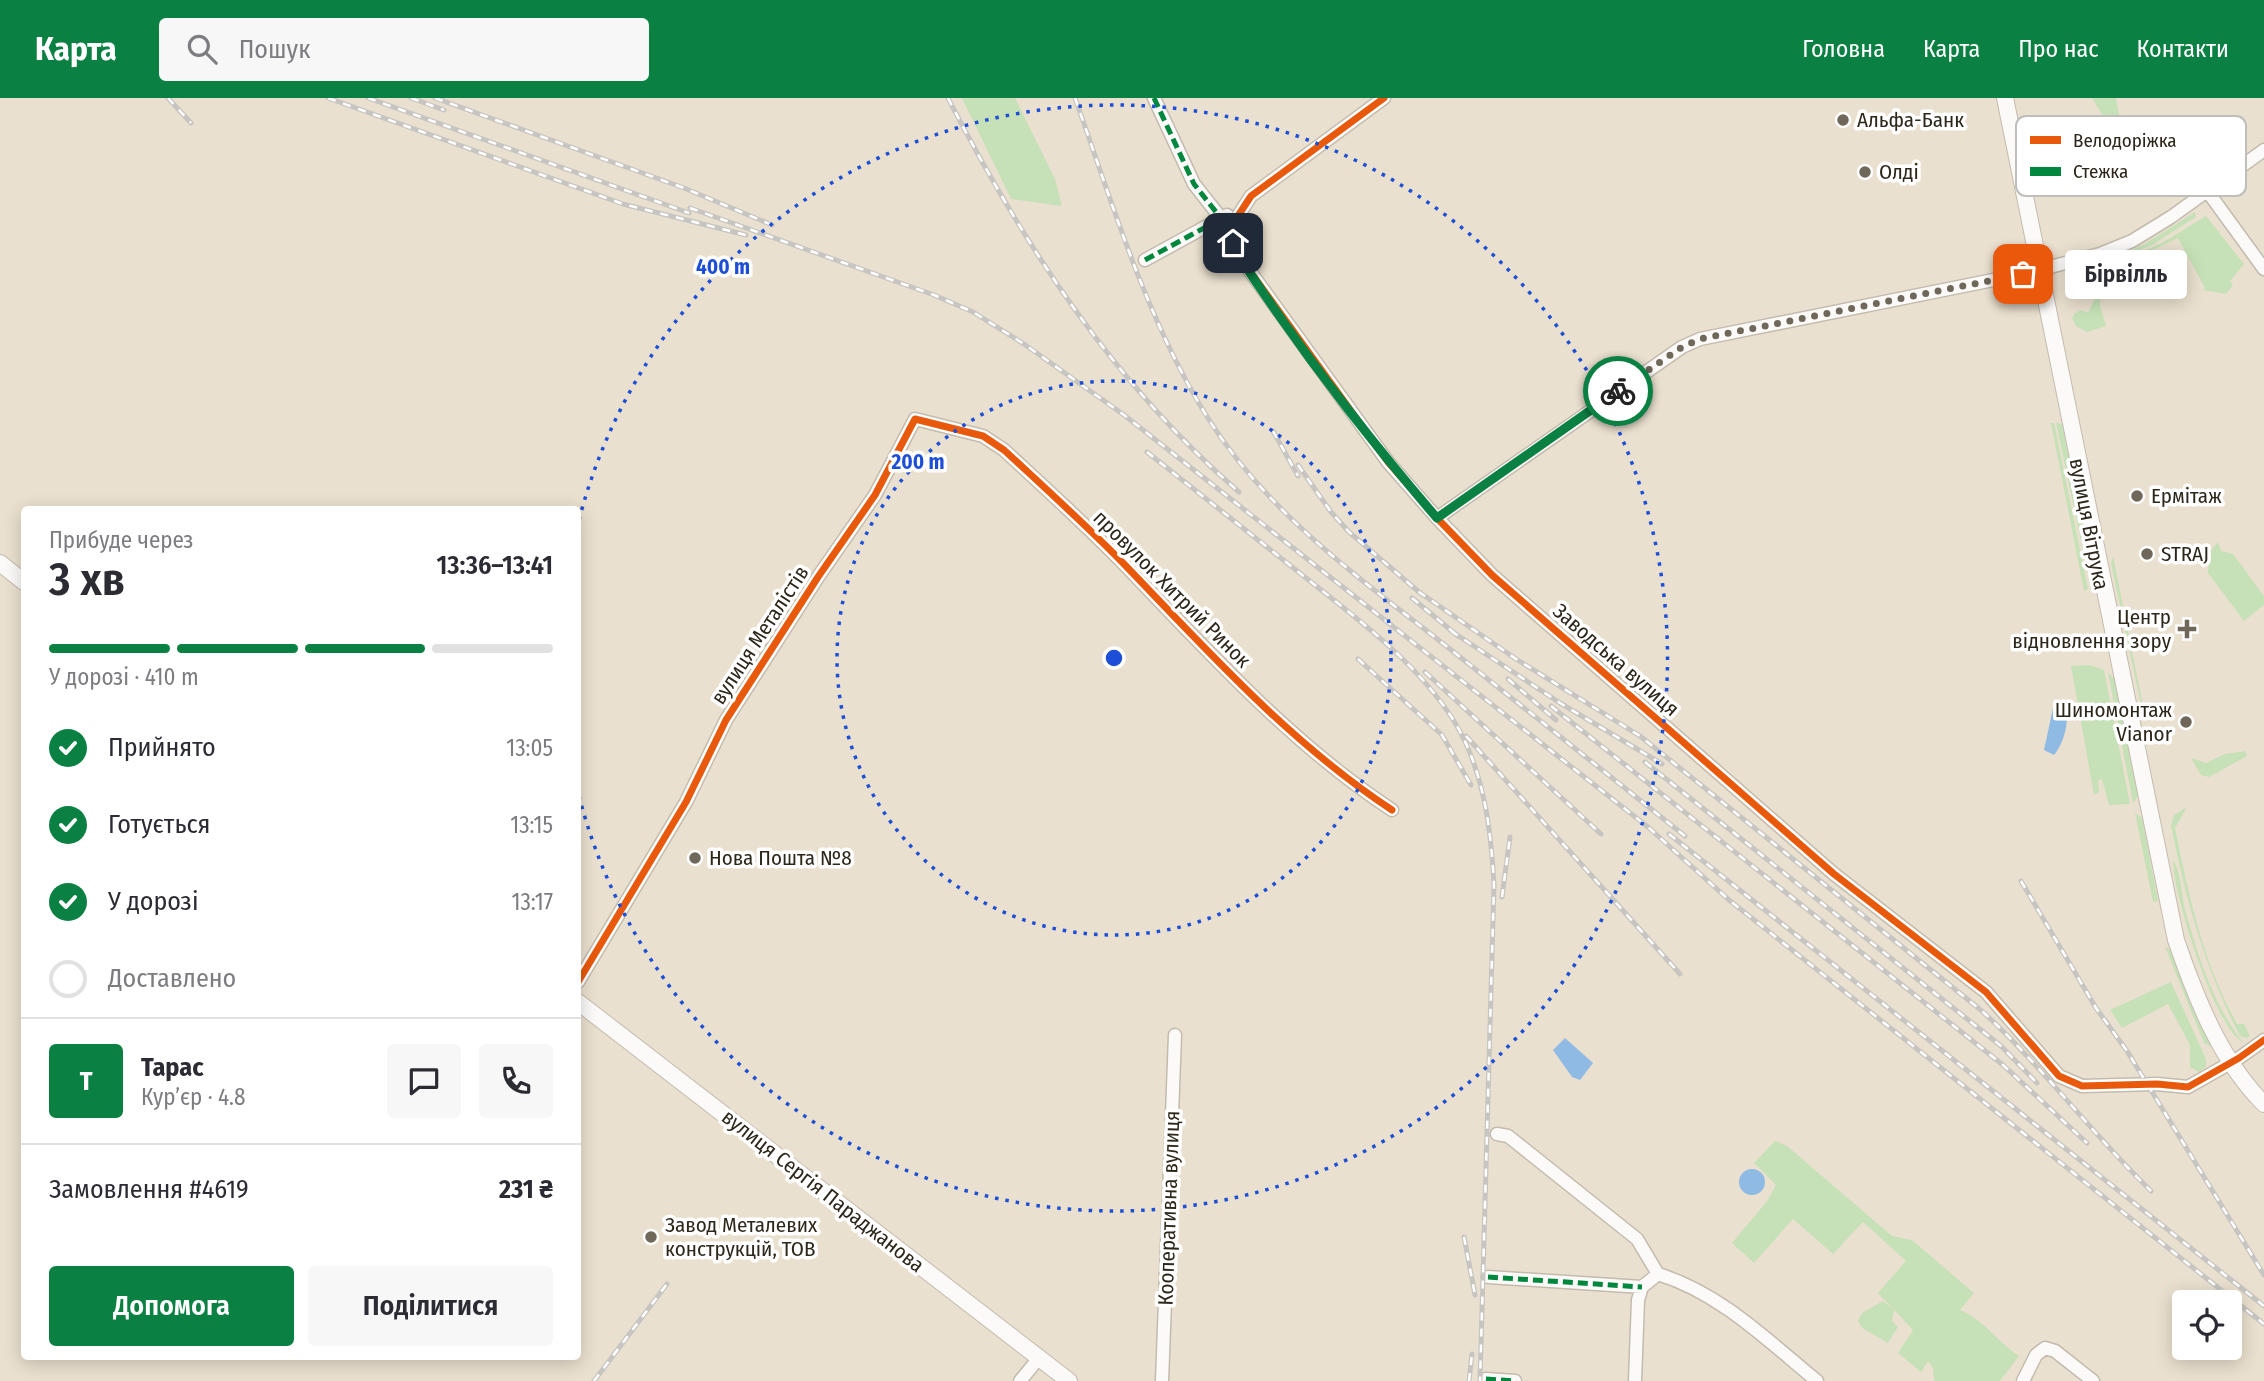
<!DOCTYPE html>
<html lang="uk">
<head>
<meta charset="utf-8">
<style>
  :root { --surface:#fff; --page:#f7f7f7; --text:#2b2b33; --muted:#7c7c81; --line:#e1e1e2; --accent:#0b8043 }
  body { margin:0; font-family:"Fira Sans Condensed",sans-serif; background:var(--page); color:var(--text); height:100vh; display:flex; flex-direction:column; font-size:26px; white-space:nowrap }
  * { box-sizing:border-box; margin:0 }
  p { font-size:23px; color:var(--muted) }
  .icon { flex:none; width:38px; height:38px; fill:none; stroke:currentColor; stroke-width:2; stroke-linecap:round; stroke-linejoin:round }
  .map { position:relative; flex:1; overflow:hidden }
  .details { position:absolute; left:21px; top:408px; width:560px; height:854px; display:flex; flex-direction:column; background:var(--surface); border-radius:7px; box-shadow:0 4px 18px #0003 }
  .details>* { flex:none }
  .buttons { position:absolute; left:2172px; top:1192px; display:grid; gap:14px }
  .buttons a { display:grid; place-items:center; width:70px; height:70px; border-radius:7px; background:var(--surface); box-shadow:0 4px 18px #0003; font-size:35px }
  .pin { position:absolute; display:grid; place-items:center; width:60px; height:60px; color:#fff; margin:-30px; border-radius:14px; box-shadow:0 4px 10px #0006 }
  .courier { position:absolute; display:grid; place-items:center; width:70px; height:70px; margin:-35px; border:5px solid #0b8043; border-radius:50%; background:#fff; color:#222; box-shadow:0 2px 9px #0007 }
  .bubble { position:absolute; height:49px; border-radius:7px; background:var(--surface); box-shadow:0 4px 18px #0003; font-size:23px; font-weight:600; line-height:49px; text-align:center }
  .overview em { font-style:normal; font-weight:600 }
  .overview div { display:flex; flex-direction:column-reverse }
  .overview { display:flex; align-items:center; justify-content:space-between; height:119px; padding:0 28px }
  h1 { font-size:46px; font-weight:600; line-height:52px }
  .bar { display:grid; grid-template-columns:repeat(4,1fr); gap:10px 7px; align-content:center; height:84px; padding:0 28px }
  .bar i { height:9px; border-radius:5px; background:var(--line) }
  .bar .on { background:var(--accent) }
  .bar p { grid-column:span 4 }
  .line { display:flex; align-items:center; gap:18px; padding:0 28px; border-top:2px solid var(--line) }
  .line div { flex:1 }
  .round { display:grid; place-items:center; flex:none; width:74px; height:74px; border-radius:7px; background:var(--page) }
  ol { padding:0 28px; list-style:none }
  li { display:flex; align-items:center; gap:21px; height:77px }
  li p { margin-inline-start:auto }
  li .icon { padding:7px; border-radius:50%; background:var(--accent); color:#fff; stroke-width:4 }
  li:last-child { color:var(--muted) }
  li i { width:38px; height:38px; border:4px solid var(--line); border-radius:50% }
  .cta { display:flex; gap:14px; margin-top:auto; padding:14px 28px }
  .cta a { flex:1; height:80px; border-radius:7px; background:var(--accent); color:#fff; font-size:28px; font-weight:600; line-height:80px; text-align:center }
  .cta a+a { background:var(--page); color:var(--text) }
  header { display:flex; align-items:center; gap:42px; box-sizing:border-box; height:98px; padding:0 35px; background:var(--accent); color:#fff }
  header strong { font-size:33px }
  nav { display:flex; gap:38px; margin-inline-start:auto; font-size:24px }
  .search { width:490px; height:63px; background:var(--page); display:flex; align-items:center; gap:18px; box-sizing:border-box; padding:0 24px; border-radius:7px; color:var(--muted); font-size:26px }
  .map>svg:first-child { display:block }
  .green { fill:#c6e1b7 }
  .water { fill:#8ebae3 }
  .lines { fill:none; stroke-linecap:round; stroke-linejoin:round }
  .minor-casing { stroke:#c3bbae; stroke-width:15 }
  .major-casing { stroke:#c3bbae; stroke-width:18 }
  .minor { stroke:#fcfaf8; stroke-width:12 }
  .major { stroke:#fcfaf8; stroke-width:16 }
  .rail-casing { stroke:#c7c5c1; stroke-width:5 }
  .rail { stroke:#fff; stroke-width:2.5; stroke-dasharray:8; stroke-linecap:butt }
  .quiet { stroke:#00873e; stroke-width:5; stroke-dasharray:10 5; stroke-linecap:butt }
  .cycleway-casing { stroke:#fff; stroke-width:11 }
  .cycleway { stroke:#e8590c; stroke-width:7 }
  .done { stroke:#6f6759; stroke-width:7; stroke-dasharray:0 12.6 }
  .route { stroke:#0b8043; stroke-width:9 }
  .ring { fill:none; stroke:#1d4ed8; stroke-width:3.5; stroke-dasharray:3.5 7 }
  .poi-dot { fill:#6f6759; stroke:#fff; stroke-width:2.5 }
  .labels { text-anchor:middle; stroke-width:7; stroke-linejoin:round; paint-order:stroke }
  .poi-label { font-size:21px; fill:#2d261a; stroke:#fff; text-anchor:start }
  .street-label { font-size:21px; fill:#2d261a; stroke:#fff }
  .key { fill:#fff; stroke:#c0beba; stroke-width:2 }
  .key-label { font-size:19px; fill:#2d261a }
  .centre { fill:#1d4ed8; stroke:#fff; stroke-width:3.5 }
  .ring-label { font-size:21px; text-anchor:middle; font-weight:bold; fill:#1d4ed8; stroke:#fff; stroke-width:7; stroke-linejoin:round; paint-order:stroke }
</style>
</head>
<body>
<header>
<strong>Карта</strong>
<div class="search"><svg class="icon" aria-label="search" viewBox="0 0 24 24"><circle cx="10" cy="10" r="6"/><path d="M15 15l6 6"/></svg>Пошук</div>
<nav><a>Головна</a><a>Карта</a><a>Про нас</a><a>Контакти</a></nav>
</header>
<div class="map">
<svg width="2264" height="1283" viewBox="0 0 2264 1283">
  <rect width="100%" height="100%" fill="#eae0cf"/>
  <path class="green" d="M 962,0 L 1015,0 L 1055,81 L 1062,108 L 1011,101 Z
    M 2092,0 L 2116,0 L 2121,29 L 2111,31 Z
    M 2195,114 L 2196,119 L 2152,147 L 2094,171 L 2093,167 L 2143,147 Z
    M 2206,118 L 2244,166 L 2230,183 L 2233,187 L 2226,196 L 2203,192 L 2205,190 L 2178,140 L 2098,178 L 2097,174 L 2162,145 Z
    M 2101,196 L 2100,208 L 2106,228 L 2087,234 L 2076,228 L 2072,220 L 2075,215 L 2081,212 L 2088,215 L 2096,198 Z
    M 2051,325 L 2054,325 L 2088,491 L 2084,493 Z
    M 2056,325 L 2062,326 L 2095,486 L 2091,490 Z
    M 2218,444 L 2221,453 L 2233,456 L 2264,498 L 2264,507 L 2244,523 L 2208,475 L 2209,455 Z
    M 2113,458 L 2142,603 L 2141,607 L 2111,465 Z
    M 2090,567 L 2104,572 L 2130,706 L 2109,707 L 2102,681 L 2098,682 L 2099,694 L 2094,697 L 2071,568 Z
    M 2108,574 L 2114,581 L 2138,698 L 2133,705 Z
    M 2245,653 L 2247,658 L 2209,679 L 2201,677 L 2191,660 L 2206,665 L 2225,656 Z
    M 2187,709 L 2175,730 C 2189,798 2203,865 2237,926 L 2244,926 L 2250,938 L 2247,940 L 2240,938 C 2205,870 2186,803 2171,727 L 2174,717 Z
    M 2135,715 L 2142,720 L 2158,803 L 2153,804 Z
    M 2173,762 C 2182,776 2181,799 2186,815 C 2198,858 2214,909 2243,944 C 2216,933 2172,793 2173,762 Z
    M 2165,849 L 2173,853 L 2213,949 L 2204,945 Z
    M 2171,884 L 2206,961 L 2206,968 L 2199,974 L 2190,969 L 2190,947 L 2168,906 L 2122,930 L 2110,912 Z
    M 1775,1043 L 1787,1048 L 1892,1138 L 1912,1142 L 1974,1195 L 1960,1212 C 1984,1222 1998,1244 2019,1258 L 2000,1283 L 1934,1283 L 1933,1270 L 1928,1263 L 1921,1274 L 1898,1255 L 1913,1232 L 1878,1195 L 1906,1163 L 1863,1124 L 1833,1156 L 1793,1121 L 1754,1165 L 1732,1145 L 1768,1102 L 1776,1087 L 1754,1065 Z
    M 1883,1203 L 1894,1212 L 1892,1223 L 1898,1229 L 1888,1245 L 1862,1230 L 1858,1223 L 1862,1215 Z"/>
  <path class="water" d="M 2062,607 L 2066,610 C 2069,625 2064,645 2054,657 L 2044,652 L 2053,610 Z
    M 1565,940 L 1593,965 L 1580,982 L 1572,979 L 1553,952 Z
    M1739 1084a13 13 0 1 1 26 0a13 13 0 1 1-26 0Z"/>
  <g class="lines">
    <defs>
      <path id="minor" d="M 1154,0 L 1194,86 L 1220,119
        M 1384,0 L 1251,98 L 1234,124 L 1232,136 L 1236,154 L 1388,364 L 1437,420 L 1492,477 L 1834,776 L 1986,894 L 2059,978 L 2082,988 L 2157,986 L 2188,989 L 2239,960 L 2264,942
        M 2208,94 L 2264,171
        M 1145,162 L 1227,117
        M 1437,420 L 1682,249 L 1700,241 L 2023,176 L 2100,156 L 2132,143 L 2171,119 L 2264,52
        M 578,884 L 686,704 L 726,622 L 818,479 L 875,397 L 915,321 L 983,338 L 1004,352 C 1044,389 1085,426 1123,465 C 1207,552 1290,645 1392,712
        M 1497,1036 L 1508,1038 L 1637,1141 L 1658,1176 C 1720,1195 1767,1242 1817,1283
        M 1488,1179 L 1642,1189
        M 1486,1281 L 1515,1283
        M 1020,1283 L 1039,1260
        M 1162,1283 L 1175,937
        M 1635,1283 L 1638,1202 L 1642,1189 L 1658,1176
        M 2023,1283 L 2036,1257 L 2045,1250 L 2055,1253 L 2093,1283"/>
      <path id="major" d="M 2005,0 L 2176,842 C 2196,900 2220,962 2264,1006
        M 0,465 L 24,484
        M 578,904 L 1069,1283"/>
    </defs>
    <use href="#minor" class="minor-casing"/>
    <use href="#major" class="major-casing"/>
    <use href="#minor" class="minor"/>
    <use href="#major" class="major"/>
    <defs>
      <path id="rail" d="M 168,0 L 191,25
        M 328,0 L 623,106 L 746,137
        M 368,0 L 689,115
        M 411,0 L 444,12
        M 435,0 L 684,90 L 772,127
        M 948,0 C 1023,146 1114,286 1239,394
        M 1075,0 C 1113,107 1146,220 1206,317 C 1264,411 1351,474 1436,540 C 1520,606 1602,672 1685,738
        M 690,110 L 934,197 L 973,214 L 1024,246 L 1124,317 L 1648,729 L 1729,802 L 2264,1226
        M 1273,333 L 1298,378
        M 1147,354 C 1198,395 1250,435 1301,476 C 1355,519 1417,564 1454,623 C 1484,672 1491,731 1494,787 L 1480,1283
        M 1298,367 L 1331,414 L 1349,434 L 1419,494 L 1516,561 L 1640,638 L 1982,913 C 2043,969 2092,1036 2151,1093
        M 1412,500 L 1458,538
        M 1451,533 L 1560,605 L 1662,666
        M 1358,561 L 1442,637 L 1471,687
        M 1425,574 L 1601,736
        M 1508,581 L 1556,622
        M 1551,608 L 2003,967 L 2087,1045
        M 1466,638 L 1680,876
        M 1645,664 L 2001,948 L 2037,985
        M 1669,736 L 2264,1208
        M 2021,783 L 2096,910 L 2127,953 L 2264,1177
        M 1502,799 L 1510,739
        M 1464,1139 L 1475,1197
        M 594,1283 L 667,1186
        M 1469,1283 L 1472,1256"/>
    </defs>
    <use href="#rail" class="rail-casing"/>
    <use href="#rail" class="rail"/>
    <path class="quiet" d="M 1154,0 L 1194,86 L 1220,119
      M 1145,162 L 1228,117
      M 1488,1179 L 1642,1189
      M 1486,1281 L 1515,1283"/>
    <defs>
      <path id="cycleway" d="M 1384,0 L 1251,98 L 1234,124 L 1232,136 L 1236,154 L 1388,364 L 1437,420 L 1492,477 L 1834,776 L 1986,894 L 2059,978 L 2082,988 L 2157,986 L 2188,989 L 2239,960 L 2264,942
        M 578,884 L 686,704 L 726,622 L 818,479 L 875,397 L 915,321 L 983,338 L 1004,352 C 1044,389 1085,426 1123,465 C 1207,552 1290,645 1392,712"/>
    </defs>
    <use href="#cycleway" class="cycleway-casing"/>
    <use href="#cycleway" class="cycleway"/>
  </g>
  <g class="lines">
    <path class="done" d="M 1618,293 L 1682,249 L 1700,241 L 2023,176"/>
    <path class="route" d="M 1233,145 L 1236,154 C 1297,247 1365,337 1437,420 L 1618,293"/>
  </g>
  <g class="ring">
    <circle cx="1114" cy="560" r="277"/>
    <path d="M579 422A553 553 0 1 1 579 698"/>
  </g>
  <g class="poi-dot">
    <circle cx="1843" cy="22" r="7"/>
    <circle cx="1865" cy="74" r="7"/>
    <circle cx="2137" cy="398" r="7"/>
    <circle cx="2147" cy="456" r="7"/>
    <path d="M2183.5 520.5h7v7h7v7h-7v7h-7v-7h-7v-7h7z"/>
    <circle cx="2186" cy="624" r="7"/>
    <circle cx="695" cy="760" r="7"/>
    <circle cx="651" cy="1139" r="7"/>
  </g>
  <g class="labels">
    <g class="poi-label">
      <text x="1857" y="29">Альфа-Банк</text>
      <text x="1879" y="81">Олді</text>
      <text x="2151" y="405">Ермітаж</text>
      <text x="2161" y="463">STRAJ</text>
      <text x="2171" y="526" text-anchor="end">Центр<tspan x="2171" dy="24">відновлення зору</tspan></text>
      <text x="2172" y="619" text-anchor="end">Шиномонтаж<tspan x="2172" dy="24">Vianor</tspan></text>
      <text x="709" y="767">Нова Пошта №8</text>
      <text x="665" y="1134">Завод Металевих<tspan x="665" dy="24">конструкцій, ТОВ</tspan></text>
    </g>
    <g class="street-label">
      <text transform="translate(2089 426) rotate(79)" y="7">вулиця Вітрука</text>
      <text transform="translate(1172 491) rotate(45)" y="7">провулок Хитрий Ринок</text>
      <text transform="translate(760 537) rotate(-57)" y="7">вулиця Металістів</text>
      <text transform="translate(1616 562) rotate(41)" y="7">Заводська вулиця</text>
      <text transform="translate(823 1093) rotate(38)" y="7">вулиця Сергія Параджанова</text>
      <text transform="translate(1169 1110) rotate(-88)" y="7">Кооперативна вулиця</text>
    </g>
  </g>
  <rect x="2016" y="18" width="230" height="80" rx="10" class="key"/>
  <rect x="2030" y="38" width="31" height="8" fill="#e8590c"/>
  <rect x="2030" y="69" width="31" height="9" fill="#00873e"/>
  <g class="key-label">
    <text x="2073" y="49">Велодоріжка</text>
    <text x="2073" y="80">Стежка</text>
  </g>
  <circle cx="1114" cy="560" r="10" class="centre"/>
  <g class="ring-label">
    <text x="723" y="176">400 m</text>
    <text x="918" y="371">200 m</text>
  </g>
</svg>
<div class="buttons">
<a><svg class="icon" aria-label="locate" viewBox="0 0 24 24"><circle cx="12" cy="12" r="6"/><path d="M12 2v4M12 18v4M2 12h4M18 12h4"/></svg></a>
</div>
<div class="pin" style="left:2023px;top:176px;background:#ea580c"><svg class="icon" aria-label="bag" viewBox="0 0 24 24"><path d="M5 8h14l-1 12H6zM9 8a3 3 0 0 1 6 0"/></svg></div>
<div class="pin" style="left:1233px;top:145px;background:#1f2937"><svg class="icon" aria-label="home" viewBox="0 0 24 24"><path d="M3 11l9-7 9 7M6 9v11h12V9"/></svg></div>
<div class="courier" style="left:1618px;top:293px"><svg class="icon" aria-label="bike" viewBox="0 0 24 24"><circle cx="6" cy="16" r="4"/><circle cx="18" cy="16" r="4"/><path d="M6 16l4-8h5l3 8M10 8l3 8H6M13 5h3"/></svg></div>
<div class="bubble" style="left:2065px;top:152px;width:122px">Бірвілль</div>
<section class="details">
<div class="overview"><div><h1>3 хв</h1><p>Прибуде через</p></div><em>13:36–13:41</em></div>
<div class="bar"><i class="on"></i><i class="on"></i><i class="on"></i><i></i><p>У дорозі · 410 m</p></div>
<ol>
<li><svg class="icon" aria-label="check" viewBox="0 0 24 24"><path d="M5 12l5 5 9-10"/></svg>Прийнято<p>13:05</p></li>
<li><svg class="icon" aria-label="check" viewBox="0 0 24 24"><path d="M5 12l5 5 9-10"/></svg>Готується<p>13:15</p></li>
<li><svg class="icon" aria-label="check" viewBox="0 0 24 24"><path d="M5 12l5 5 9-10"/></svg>У дорозі<p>13:17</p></li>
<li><i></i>Доставлено</li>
</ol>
<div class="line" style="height:126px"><b class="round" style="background:var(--accent);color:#fff">Т</b><div><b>Тарас</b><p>Кур’єр · 4.8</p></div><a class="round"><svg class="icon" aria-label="chat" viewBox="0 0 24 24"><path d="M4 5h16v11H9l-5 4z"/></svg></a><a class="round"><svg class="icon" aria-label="phone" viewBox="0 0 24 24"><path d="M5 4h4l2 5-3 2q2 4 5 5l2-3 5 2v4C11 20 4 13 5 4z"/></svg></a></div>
<div class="line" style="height:91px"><div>Замовлення #4619</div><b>231 ₴</b></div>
<div class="cta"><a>Допомога</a><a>Поділитися</a></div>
</section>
</div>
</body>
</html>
